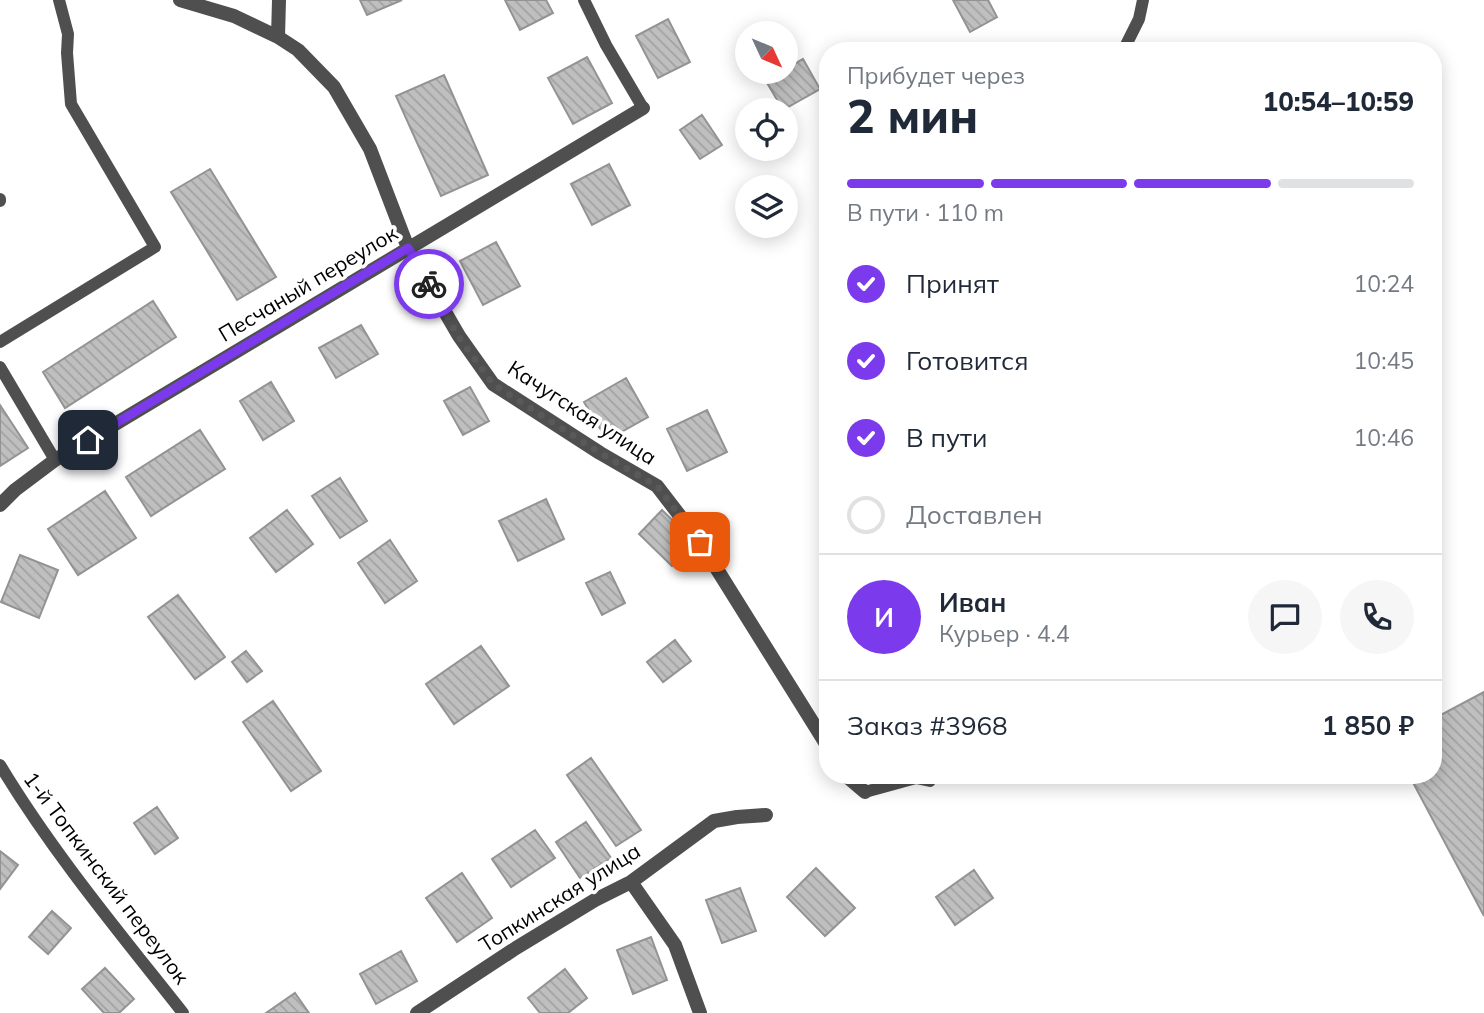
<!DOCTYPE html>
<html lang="ru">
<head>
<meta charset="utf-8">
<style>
  :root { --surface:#fff; --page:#f6f6f7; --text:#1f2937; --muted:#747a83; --line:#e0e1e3; --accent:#7c3aed }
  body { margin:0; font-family:Mulish,sans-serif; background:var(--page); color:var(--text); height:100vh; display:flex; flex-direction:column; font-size:26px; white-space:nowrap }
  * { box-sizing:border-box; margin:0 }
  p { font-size:23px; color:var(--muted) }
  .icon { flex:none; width:38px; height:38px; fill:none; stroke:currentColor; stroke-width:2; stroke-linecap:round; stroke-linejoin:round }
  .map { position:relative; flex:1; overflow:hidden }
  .side { position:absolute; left:819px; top:42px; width:623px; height:742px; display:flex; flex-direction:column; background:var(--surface); border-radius:28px; box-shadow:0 4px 18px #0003 }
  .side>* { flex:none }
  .needle { width:46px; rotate:134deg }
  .fabs { position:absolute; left:735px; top:21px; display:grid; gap:14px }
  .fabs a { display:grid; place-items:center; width:63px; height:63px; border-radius:50%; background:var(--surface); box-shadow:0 4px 18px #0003; font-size:35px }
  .pin { position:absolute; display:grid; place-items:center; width:60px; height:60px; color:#fff; margin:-30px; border-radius:14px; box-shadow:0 4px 10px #0006 }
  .courier { position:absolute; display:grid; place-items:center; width:70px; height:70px; margin:-35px; border:5px solid #7c3aed; border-radius:50%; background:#fff; color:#222; box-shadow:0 2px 9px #0007 }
  .head em { font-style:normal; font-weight:800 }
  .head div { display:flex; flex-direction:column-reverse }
  .head { display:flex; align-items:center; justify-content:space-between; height:119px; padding:0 28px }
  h1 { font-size:46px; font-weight:800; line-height:52px }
  .bar { display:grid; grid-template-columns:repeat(4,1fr); gap:10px 7px; align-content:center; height:84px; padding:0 28px }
  .bar i { height:9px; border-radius:5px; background:var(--line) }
  .bar .selected { background:var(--accent) }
  .bar p { grid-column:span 4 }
  .line { display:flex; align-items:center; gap:18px; padding:0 28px; border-top:2px solid var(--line) }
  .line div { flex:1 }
  .round { display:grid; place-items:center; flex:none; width:74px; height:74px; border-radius:37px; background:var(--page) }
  ol { padding:0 28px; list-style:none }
  li { display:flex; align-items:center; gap:21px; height:77px }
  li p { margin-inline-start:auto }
  li .icon { padding:7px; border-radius:50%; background:var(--accent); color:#fff; stroke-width:4 }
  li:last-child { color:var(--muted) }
  li i { width:38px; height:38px; border:4px solid var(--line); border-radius:50% }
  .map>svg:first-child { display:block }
  .building { fill:url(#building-back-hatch); stroke:#939393; stroke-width:2 }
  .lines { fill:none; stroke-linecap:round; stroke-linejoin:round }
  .service { stroke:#4f4f4f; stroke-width:12 }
  .minor { stroke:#4f4f4f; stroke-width:14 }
  .done { stroke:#595959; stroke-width:7; stroke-dasharray:0 12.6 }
  .route { stroke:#7c3aed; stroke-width:9 }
  .labels { text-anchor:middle; stroke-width:7; stroke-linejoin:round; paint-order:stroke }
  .street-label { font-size:21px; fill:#000; stroke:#fff }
</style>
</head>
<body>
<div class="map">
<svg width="1484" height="1013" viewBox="0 0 1484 1013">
  <defs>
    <pattern id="building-back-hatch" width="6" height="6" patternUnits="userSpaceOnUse" patternTransform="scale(1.75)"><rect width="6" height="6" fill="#bfbfbf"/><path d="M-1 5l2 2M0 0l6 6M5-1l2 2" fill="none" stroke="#a2a2a2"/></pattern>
  </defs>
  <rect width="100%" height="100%" fill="#fff"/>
  <path class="building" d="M 360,0 L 402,0 L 367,15 Z
    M 505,0 L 546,0 L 553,13 L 520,30 Z
    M 953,0 L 988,0 L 997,17 L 970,32 Z
    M 668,19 L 690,62 L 658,78 L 636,36 Z
    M 587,57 L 612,103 L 573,124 L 548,78 Z
    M 803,59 L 820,89 L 783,110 L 766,81 L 781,72 L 786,72 L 786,69 Z
    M 444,75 L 488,175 L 441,196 L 396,96 Z
    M 702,115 L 722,145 L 700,159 L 680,130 Z
    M 609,164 L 630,205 L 592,225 L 571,184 Z
    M 210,169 L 276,277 L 237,300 L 171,192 Z
    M 496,242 L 520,286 L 483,305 L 460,261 Z
    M 153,301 L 176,337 L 65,408 L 43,372 Z
    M 361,325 L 378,354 L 336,378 L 319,348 Z
    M 626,378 L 648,417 L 607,440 L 584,402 Z
    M 271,382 L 294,421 L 263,440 L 240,401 Z
    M 470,387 L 489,421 L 463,435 L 444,401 Z
    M 0,405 L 28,448 L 0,466 Z
    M 707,410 L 727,452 L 687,471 L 667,429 Z
    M 200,430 L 225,469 L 151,516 L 126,477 Z
    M 340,478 L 367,521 L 340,538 L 312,496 Z
    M 105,491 L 136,538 L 78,575 L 48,529 Z
    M 546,499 L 564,539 L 518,561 L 499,521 Z
    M 287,510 L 313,544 L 276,572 L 250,538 Z
    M 662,510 L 695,542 L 672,566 L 639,534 Z
    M 390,540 L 417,581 L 385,603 L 358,563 Z
    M 20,555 L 58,570 L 39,618 L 1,602 Z
    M 610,572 L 625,603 L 602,615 L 586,583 Z
    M 178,595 L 225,657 L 195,679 L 148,617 Z
    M 675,640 L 691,661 L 663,682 L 647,662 Z
    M 481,646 L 509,686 L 454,724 L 426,684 Z
    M 246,651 L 262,671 L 247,682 L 232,662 Z
    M 1484,692 L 1484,916 L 1409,775 L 1433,775 L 1433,719 Z
    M 273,701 L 321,771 L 291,791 L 243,722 Z
    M 591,758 L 641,830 L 616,846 L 567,775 Z
    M 157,807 L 178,838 L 155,854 L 134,823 Z
    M 586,822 L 611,858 L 580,878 L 556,842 Z
    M 535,830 L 555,858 L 511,887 L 492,859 Z
    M 0,851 L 18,865 L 0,889 Z
    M 816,868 L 855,908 L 825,936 L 787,897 Z
    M 974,870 L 993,898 L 955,925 L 936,897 Z
    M 462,873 L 492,918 L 457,942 L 426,898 Z
    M 740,888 L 756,931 L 722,943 L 706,900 Z
    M 52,911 L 71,928 L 48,954 L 29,937 Z
    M 651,937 L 667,980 L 633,994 L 617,950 Z
    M 401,951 L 417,981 L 376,1004 L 360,974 Z
    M 105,968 L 134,999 L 119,1013 L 104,1013 L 82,989 Z
    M 565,969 L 587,998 L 568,1013 L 540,1013 L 528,998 Z
    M 295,993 L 309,1013 L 266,1013 Z"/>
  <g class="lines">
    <path class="service" d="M 584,0 L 606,45 L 643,108
      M 1123,51 L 1139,19 L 1143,0
      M 0,199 L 0,201
      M 0,342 L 155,247 L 71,104 L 67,53 L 68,34 L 59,0
      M 0,367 L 55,460
      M 0,765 C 53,853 119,932 183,1013
      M 865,792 L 916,778 L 930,781"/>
    <path class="minor" d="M 180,0 L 234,16 L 278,37 L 298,50 L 334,87 L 370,149 L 408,248 L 459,336 L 493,384 L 600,453 L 657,486 L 700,542 L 828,747
      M 278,37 L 279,0
      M 0,505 L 15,490 L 55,460 L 643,108
      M 845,775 L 865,792
      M 631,882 L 675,945 L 700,1013
      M 417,1013 L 516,948 L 595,900 L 631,882 L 714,821 L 737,817 L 766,815"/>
  </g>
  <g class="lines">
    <path class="done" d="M 429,284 L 458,336 L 493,384 L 600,453 L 657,486 L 700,542"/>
    <path class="route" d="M 88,440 L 408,248 L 429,284"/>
  </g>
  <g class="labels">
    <g class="street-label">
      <text transform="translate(308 284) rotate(-31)" y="7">Песчаный переулок</text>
      <text transform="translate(582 413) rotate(33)" y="7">Качугская улица</text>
      <text transform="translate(106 878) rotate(53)" y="7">1-й Топкинский переулок</text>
      <text transform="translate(560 898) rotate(-32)" y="7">Топкинская улица</text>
    </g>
  </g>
</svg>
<div class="fabs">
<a><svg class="needle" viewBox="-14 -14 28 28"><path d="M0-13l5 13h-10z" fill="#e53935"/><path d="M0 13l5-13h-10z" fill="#747a83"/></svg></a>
<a><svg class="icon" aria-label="locate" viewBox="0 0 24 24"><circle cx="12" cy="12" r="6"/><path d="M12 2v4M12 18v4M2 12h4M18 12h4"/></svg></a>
<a><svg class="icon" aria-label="layers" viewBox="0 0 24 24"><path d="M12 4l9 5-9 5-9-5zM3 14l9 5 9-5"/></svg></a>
</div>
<div class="pin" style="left:700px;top:542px;background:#ea580c"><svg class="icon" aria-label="bag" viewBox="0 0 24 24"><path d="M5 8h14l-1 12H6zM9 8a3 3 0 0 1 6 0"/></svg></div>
<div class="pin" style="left:88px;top:440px;background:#1f2937"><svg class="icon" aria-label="home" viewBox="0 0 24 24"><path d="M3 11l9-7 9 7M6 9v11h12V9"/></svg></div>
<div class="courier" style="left:429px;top:284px"><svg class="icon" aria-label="bike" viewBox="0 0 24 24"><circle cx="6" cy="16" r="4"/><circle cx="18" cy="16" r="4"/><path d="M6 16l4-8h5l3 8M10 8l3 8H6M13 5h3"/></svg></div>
<section class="side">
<div class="head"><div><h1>2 мин</h1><p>Прибудет через</p></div><em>10:54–10:59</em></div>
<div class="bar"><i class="selected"></i><i class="selected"></i><i class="selected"></i><i></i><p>В пути · 110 m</p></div>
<ol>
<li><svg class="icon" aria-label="check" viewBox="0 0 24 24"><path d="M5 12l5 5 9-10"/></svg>Принят<p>10:24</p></li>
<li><svg class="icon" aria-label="check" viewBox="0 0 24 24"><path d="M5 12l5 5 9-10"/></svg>Готовится<p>10:45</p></li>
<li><svg class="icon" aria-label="check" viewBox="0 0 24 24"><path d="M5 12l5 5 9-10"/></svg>В пути<p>10:46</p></li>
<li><i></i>Доставлен</li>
</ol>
<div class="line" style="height:126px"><b class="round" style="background:var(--accent);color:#fff">И</b><div><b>Иван</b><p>Курьер · 4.4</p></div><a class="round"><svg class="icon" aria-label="chat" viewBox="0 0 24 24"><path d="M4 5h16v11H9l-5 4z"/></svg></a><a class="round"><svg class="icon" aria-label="phone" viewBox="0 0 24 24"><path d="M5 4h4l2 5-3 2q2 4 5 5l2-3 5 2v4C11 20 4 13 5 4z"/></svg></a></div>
<div class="line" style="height:91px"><div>Заказ #3968</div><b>1 850 ₽</b></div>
</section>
</div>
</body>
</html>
